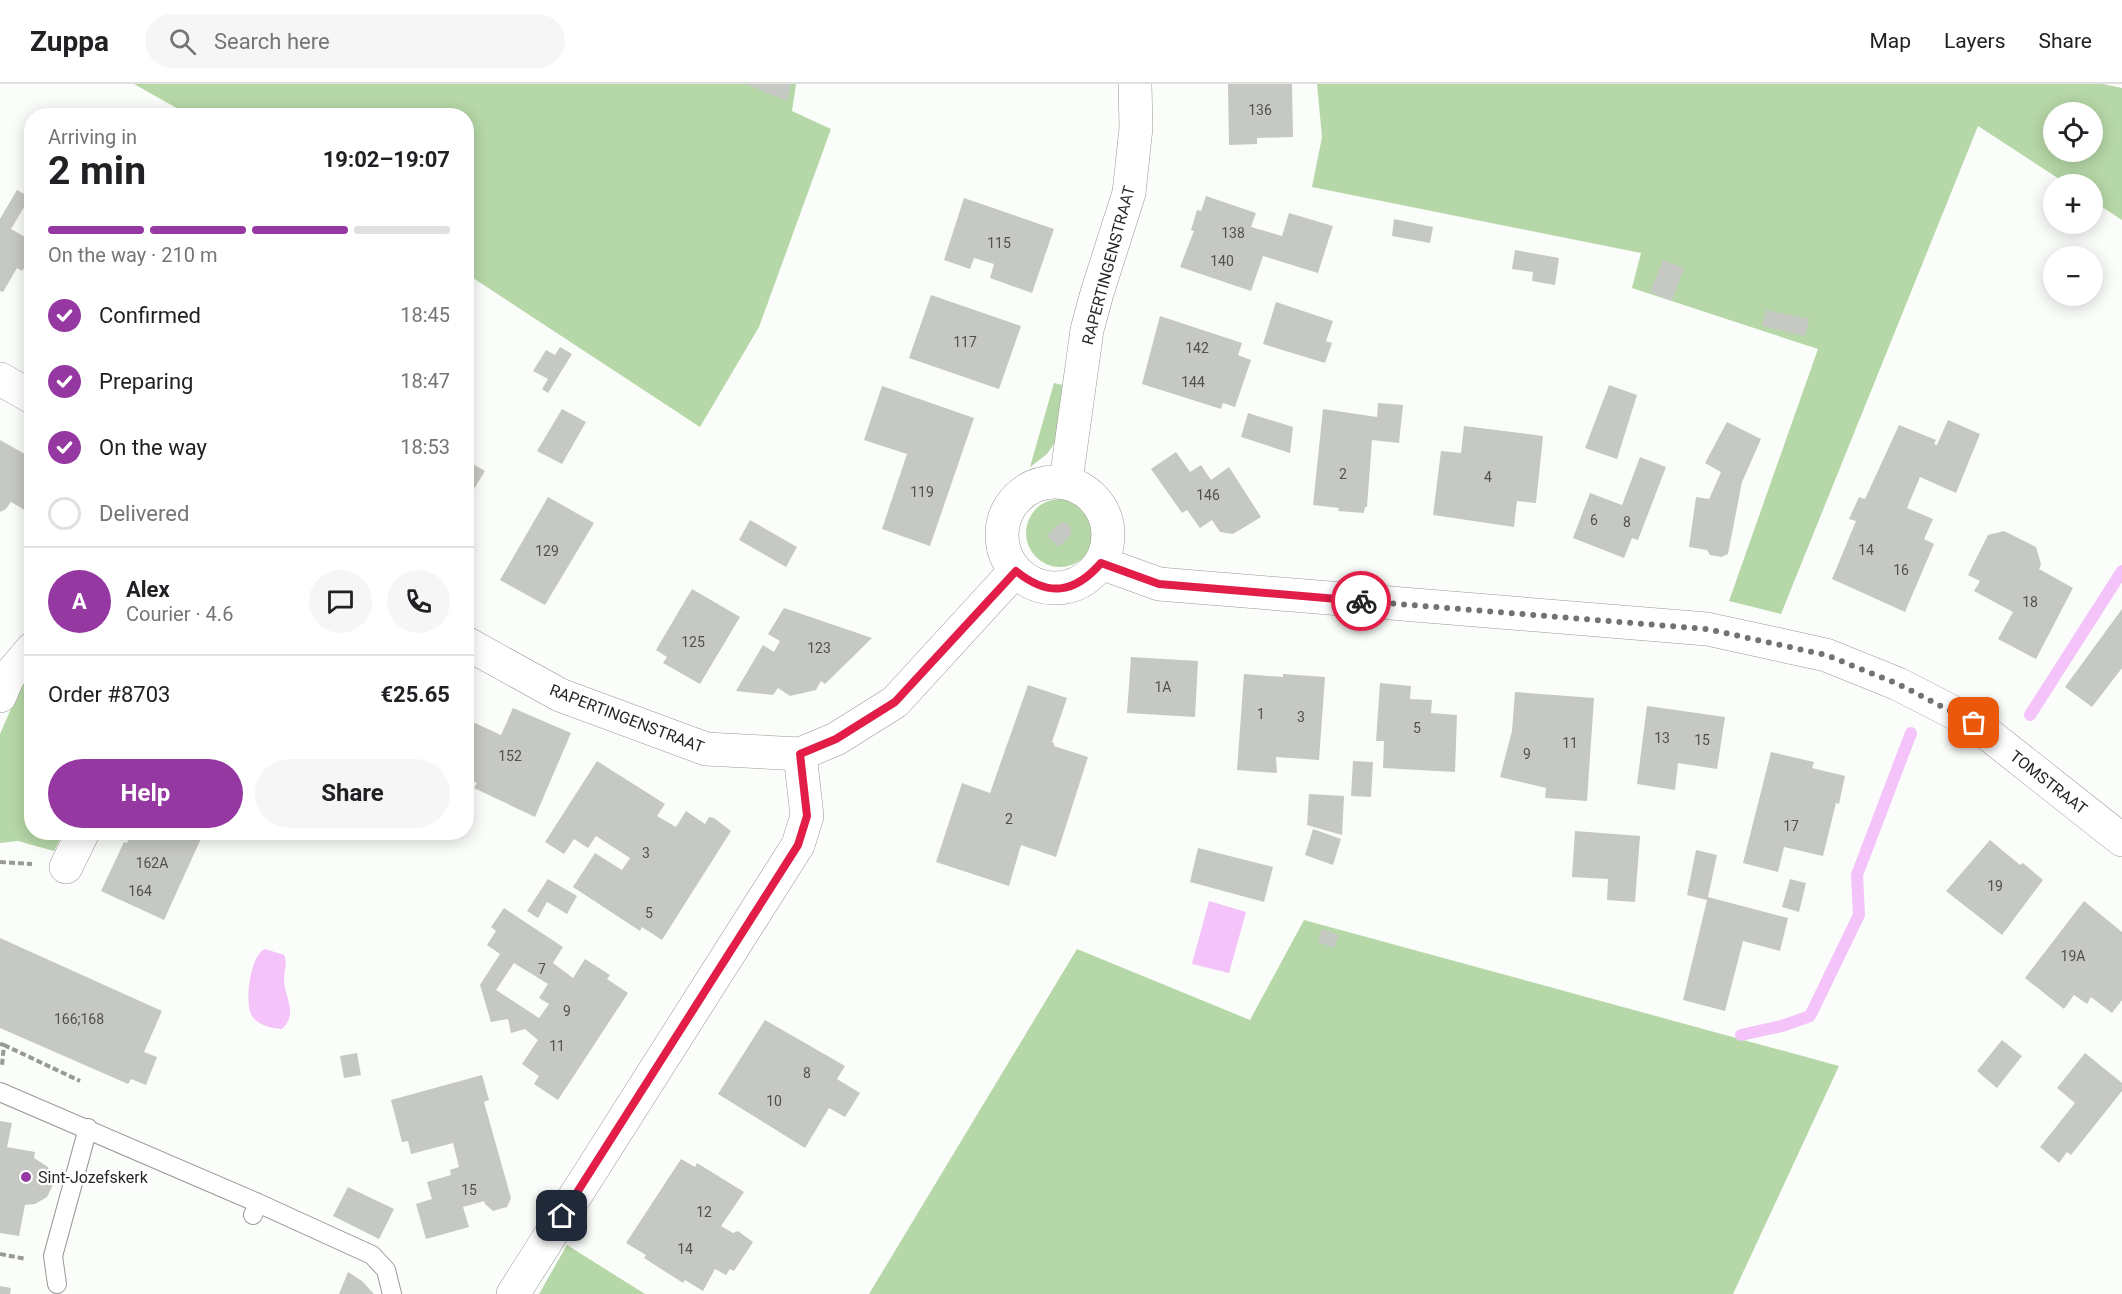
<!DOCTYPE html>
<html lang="en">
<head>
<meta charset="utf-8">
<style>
  :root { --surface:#fff; --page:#f6f6f6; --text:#202124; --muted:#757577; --line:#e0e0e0; --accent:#9638a2 }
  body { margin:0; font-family:Roboto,sans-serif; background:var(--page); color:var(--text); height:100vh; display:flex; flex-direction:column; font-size:22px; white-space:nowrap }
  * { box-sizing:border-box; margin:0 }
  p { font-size:20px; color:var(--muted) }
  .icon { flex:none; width:33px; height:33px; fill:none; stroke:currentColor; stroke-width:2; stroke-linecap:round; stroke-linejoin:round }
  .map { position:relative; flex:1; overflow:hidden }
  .sheet { position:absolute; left:24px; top:24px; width:450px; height:732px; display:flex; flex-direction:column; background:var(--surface); border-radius:24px; box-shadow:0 3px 15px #0003 }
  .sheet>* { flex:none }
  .fabs { position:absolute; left:2043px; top:18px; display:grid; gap:12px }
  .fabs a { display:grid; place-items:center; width:60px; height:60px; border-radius:50%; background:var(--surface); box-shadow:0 3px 15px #0003; font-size:30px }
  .pin { position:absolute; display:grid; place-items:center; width:51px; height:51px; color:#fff; margin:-26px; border-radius:12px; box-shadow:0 3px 9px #0006 }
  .courier { position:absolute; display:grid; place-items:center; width:60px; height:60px; margin:-30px; border:4px solid #e11d48; border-radius:50%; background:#fff; color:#222; box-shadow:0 2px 8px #0007 }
  .headline em { font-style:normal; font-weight:700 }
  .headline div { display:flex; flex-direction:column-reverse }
  .headline { display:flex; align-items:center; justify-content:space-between; height:102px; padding:0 24px }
  h1 { font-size:39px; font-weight:700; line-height:45px }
  .bar { display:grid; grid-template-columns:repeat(4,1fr); gap:9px 6px; align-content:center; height:72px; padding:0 24px }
  .bar i { height:8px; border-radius:4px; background:var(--line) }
  .bar .current { background:var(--accent) }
  .bar p { grid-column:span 4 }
  .line { display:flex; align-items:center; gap:15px; padding:0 24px; border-top:2px solid var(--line) }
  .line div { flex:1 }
  .round { display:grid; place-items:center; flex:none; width:63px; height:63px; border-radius:32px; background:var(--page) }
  ol { padding:0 24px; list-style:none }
  li { display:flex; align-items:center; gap:18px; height:66px }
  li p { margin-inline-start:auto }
  li .icon { padding:6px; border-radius:50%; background:var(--accent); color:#fff; stroke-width:4 }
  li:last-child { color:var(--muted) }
  li i { width:33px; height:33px; border:3px solid var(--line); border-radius:50% }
  .action { display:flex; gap:12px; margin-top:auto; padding:12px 24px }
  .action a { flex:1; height:69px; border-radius:36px; background:var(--accent); color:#fff; font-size:24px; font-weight:700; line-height:69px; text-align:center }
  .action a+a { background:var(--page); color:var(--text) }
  header { display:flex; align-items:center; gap:36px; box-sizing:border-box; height:84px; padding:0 30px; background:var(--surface); border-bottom:2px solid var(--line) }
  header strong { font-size:28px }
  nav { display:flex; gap:33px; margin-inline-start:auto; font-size:21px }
  .search { width:420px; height:54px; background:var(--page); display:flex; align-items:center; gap:15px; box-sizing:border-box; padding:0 21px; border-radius:33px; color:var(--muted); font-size:22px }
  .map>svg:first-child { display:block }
  .green { fill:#b6d7a7; fill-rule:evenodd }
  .water { fill:#f3c3f9 }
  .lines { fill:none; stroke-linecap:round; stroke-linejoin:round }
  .stream { stroke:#f3c3f9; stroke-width:12 }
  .building { fill:#c6c8c4; fill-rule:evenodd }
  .service-casing { stroke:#979995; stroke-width:20 }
  .minor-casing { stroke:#979995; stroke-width:34 }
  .path { stroke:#989a97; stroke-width:4; stroke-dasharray:6 3; stroke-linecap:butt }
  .service { stroke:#fff; stroke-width:18 }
  .minor { stroke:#fff; stroke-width:33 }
  .done { stroke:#727370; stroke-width:6; stroke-dasharray:0 10.8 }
  .route { stroke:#e11d48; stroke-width:8 }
  .poi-dot { fill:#9638a2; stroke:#fff; stroke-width:2 }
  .labels { text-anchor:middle; stroke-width:4.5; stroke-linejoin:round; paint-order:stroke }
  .number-label { font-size:14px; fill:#50514e }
  .street-label { font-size:16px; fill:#282927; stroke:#fff }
  .poi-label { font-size:16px; fill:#282927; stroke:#fff; text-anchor:start }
</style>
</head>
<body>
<header>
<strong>Zuppa</strong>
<div class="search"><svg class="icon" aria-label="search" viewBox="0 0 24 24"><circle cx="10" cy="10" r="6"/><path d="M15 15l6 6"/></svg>Search here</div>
<nav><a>Map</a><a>Layers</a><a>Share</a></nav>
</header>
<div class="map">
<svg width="2122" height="1210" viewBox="0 0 2122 1210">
  <rect width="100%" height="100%" fill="#fafdf9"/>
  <path class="green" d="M 134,0 L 796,0 L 792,27 L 831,45 L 759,243 L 700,343 L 467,190 L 466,32 L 189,31 Z
    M 1317,0 L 2103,0 L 2122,4 L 2122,136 L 2093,117 L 2092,100 L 2067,100 L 1978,42 L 1781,530 L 1729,517 L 1818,265 L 1632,204 L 1641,169 L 1312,103 L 1322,53 ZM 2054,28 L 2092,28 L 2092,68 L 2054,68 Z
    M 1054,299 L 1063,301 L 1056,357 L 1047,370 L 1030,383 Z
    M1026 449a34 34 0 1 1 68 0a34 34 0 1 1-68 0Z
    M 31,594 L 32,748 L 63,749 L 54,767 L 18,757 L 0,759 L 0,650 L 24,595 Z
    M 1304,836 L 1839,982 L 1733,1210 L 869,1210 L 1077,865 L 1250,936 Z
    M 567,1161 L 645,1210 L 539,1210 Z"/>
  <path class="water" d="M 1209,817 L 1246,828 L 1229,889 L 1192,880 Z
    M 265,865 L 284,871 C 288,879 284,886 284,895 C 284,913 299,929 282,945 C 272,945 258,941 252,932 C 244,919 250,871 265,865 Z"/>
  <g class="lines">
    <path class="stream" d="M 2030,631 L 2122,487
      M 1741,951 L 1782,942 L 1810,932 L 1859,831 L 1857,791 L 1911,649"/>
  </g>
  <path class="building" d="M 746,0 L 791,0 L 787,17 Z
    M 1228,0 L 1292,0 L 1293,53 L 1257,54 L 1257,60 L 1229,61 Z
    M 17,106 L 30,113 L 11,145 L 32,157 L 32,171 L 22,187 L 17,184 L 3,208 L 0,207 L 0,135 Z
    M 1206,112 L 1256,129 L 1251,143 L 1282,152 L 1289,129 L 1333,142 L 1318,189 L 1263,172 L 1251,207 L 1180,183 L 1194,147 L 1191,146 L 1197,126 L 1201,127 Z
    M 964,114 L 1054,145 L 1032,209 L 990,194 L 994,180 L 974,174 L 970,185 L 944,176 Z
    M 1394,135 L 1433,143 L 1430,159 L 1392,152 Z
    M 1515,166 L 1559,174 L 1555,201 L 1532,197 L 1533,188 L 1512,185 Z
    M 1663,176 L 1684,184 L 1672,217 L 1650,208 Z
    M 931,211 L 1021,242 L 999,305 L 909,274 Z
    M 1276,218 L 1333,237 L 1326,257 L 1332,259 L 1325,279 L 1263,260 Z
    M 1766,226 L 1809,235 L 1805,252 L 1762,242 Z
    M 1160,232 L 1242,259 L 1238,271 L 1251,276 L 1235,323 L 1223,319 L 1221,325 L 1142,300 Z
    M 560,263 L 572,270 L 548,309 L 542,305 L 548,295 L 533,287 L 546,266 L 555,271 Z
    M 1609,301 L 1637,311 L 1617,375 L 1585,364 Z
    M 882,302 L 974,334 L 930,462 L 882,445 L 907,370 L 864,356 Z
    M 1378,319 L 1403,321 L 1399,359 L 1372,356 L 1367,423 L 1365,423 L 1364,429 L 1338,427 L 1339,424 L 1313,421 L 1323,325 L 1377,333 Z
    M 562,325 L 586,338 L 562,380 L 537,367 Z
    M 1248,329 L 1293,343 L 1290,369 L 1241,353 Z
    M 1948,336 L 1980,350 L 1956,409 L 1920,393 L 1907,424 L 1933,435 L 1924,455 L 1934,460 L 1905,528 L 1832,495 L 1856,437 L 1849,435 L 1859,413 L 1865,415 L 1899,341 L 1936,356 L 1934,360 L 1937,361 Z
    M 1727,338 L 1761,355 L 1742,398 L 1728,470 L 1721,473 L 1710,471 L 1707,466 L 1689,463 L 1696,413 L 1709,415 L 1721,388 L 1705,379 Z
    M 1464,342 L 1543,352 L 1536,419 L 1517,417 L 1514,443 L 1433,431 L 1441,367 L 1461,369 Z
    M 0,356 L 32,374 L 30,429 L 11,418 L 6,425 L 0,428 Z
    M 1176,368 L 1190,388 L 1201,381 L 1211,396 L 1229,383 L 1261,433 L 1233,450 L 1220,448 L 1212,436 L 1200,444 L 1187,426 L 1182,429 L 1151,385 Z
    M 1640,373 L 1666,383 L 1638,456 L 1632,454 L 1624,474 L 1573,454 L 1590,409 L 1622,421 Z
    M 466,376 L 485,387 L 466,418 Z
    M 548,413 L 594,439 L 545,521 L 500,496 Z
    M 750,436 L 797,463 L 786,483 L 739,456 Z
    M 1064,438 L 1071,443 L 1071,450 L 1059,463 L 1047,452 L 1058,440 Z
    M 2004,447 L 2036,463 L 2041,480 L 2039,485 L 2073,504 L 2036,575 L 1998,555 L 2013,528 L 1974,507 L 1980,497 L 1968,491 L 1988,451 Z
    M 692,505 L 740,533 L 700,600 L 663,579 L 667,573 L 656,566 Z
    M 784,524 L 872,554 L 825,600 L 821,597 L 816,606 L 790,612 L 778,604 L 773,611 L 736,607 L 763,561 L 774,568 L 780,557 L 768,550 Z
    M 2122,525 L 2122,584 L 2092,623 L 2065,603 Z
    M 1131,573 L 1198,577 L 1195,633 L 1127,629 Z
    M 1244,590 L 1283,593 L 1283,590 L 1325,593 L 1319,676 L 1276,673 L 1277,689 L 1237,686 Z
    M 1380,599 L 1411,602 L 1410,615 L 1432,616 L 1431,629 L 1457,631 L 1455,688 L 1383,684 L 1384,657 L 1376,657 Z
    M 1028,601 L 1067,614 L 1052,658 L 1054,659 L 1054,662 L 1088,673 L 1056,773 L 1021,761 L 1009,802 L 936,778 L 962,699 L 990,709 Z
    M 1515,608 L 1594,614 L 1587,717 L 1545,714 L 1546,704 L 1500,693 L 1512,647 Z
    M 1647,622 L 1725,633 L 1717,685 L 1678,679 L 1675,706 L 1637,700 Z
    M 513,624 L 571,649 L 535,733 L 474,704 L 477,699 L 466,694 L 466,635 L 501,651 Z
    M 1771,668 L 1814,678 L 1812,684 L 1845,692 L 1839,720 L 1836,719 L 1823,772 L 1784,763 L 1778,788 L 1743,779 Z
    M 597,677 L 665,720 L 657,732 L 676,743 L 686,727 L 705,740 L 709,733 L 714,734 L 731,747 L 662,856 L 642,843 L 640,847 L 573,803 L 595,769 L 622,786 L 630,774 L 596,752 L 588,764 L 574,755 L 564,770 L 545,758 Z
    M 1353,677 L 1373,678 L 1371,713 L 1351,712 Z
    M 1309,710 L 1344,712 L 1342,751 L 1307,741 Z
    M 1313,745 L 1341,755 L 1333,781 L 1305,771 Z
    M 1575,747 L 1640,752 L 1635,818 L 1607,816 L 1608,795 L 1572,793 Z
    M 133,748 L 204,748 L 164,836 L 101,807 L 124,758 L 127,759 Z
    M 1990,756 L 2020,781 L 2023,779 L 2043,796 L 2002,851 L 1946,807 Z
    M 1198,764 L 1273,783 L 1264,818 L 1190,798 Z
    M 1696,766 L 1717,771 L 1708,813 L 1788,834 L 1780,867 L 1743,857 L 1725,927 L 1683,916 L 1707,816 L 1687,811 Z
    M 548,795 L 577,812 L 567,830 L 547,818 L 538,834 L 527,827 Z
    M 1790,795 L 1806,799 L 1799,828 L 1782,823 Z
    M 2084,817 L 2122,848 L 2122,916 L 2112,929 L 2091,913 L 2087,920 L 2074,911 L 2064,925 L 2025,894 Z
    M 504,824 L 563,863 L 553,879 L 573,894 L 585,875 L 610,891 L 607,895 L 628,909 L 558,1016 L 534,1000 L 539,992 L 522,980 L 538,956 L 525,945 L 511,949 L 508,935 L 491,938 L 480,901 L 500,870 L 487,861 L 496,847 L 491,843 ZM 514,879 L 548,900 L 539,914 L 549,920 L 539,934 L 496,906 Z
    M 1322,845 L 1339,851 L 1334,864 L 1318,858 Z
    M 0,854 L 162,927 L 144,968 L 157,973 L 146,1001 L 131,995 L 128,1000 L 0,944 Z
    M 765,936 L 845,982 L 837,995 L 860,1009 L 845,1033 L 829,1024 L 805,1064 L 718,1010 Z
    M 2002,956 L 2022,972 L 1997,1004 L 1977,987 Z
    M 357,969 L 361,991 L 344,994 L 340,972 Z
    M 2085,969 L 2122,999 L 2122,1007 L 2071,1071 L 2067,1068 L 2059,1079 L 2040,1063 L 2075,1019 L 2057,1004 Z
    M 482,991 L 489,1016 L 484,1018 L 511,1114 L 507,1123 L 493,1127 L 485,1120 L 484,1117 L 463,1123 L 469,1143 L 426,1155 L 416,1120 L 432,1115 L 427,1098 L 451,1091 L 450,1086 L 459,1083 L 453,1059 L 411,1070 L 408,1057 L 402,1058 L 391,1016 Z
    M 0,1037 L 12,1039 L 7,1063 L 35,1068 L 34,1074 L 48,1083 L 53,1097 L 52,1103 L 47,1113 L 35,1120 L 25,1121 L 19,1152 L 0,1149 Z
    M 681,1075 L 695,1083 L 697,1079 L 744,1108 L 721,1142 L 733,1149 L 738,1147 L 753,1158 L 734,1187 L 730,1185 L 726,1191 L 715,1185 L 703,1207 L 685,1196 L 683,1199 L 644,1174 L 646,1171 L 626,1159 Z
    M 348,1103 L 394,1125 L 379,1155 L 333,1132 Z
    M 348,1188 L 362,1197 L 374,1210 L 339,1210 Z
    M 0,1202 L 11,1204 L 10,1210 L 0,1210 Z"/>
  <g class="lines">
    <defs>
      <path id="service" d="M 0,1008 L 258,1119 L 253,1131
        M 258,1119 L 372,1171 L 386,1186 L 392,1210
        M 57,1200 L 53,1172 L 88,1044"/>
      <path id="minor" d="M 0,295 L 32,313
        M 1066,397 L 1087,246 L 1097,209 L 1129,109 L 1136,44 L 1135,0
        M1002 451a53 53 0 1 1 106 0a53 53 0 1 1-106 0Z
        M 1101,479 L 1159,500 L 1707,545 L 1826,571 L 1898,600 L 1974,639 L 2122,756
        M 466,559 L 560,611 L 706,665 L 800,670 L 836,655 L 895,618 L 1015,487
        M 0,612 L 8,593 L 32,565
        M 66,783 L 83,748
        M 513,1210 L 798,761 L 807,732 L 800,670"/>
    </defs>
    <use href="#service" class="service-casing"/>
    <use href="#minor" class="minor-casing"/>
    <path class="path" d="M 0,778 L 32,780
      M 0,960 L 4,961 L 2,981
      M 4,961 L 80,997
      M 0,1170 L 26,1175"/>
    <use href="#service" class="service"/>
    <use href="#minor" class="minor"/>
  </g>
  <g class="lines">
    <path class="done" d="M 1361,517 L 1707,545 L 1826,571 L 1898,600 L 1974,639"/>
    <path class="route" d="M 562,1132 L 798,761 L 807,732 L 800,670 L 836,655 L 895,618 L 1016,487 C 1048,513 1074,510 1101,479 L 1159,500 L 1361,517"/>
  </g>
  <circle class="poi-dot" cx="26" cy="1093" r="6"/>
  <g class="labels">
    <g class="number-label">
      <text x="1260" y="31">136</text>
      <text x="1233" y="154">138</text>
      <text x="999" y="164">115</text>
      <text x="1222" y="182">140</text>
      <text x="965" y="263">117</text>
      <text x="1197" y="269">142</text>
      <text x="1193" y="303">144</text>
      <text x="1343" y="395">2</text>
      <text x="1488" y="398">4</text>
      <text x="922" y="413">119</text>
      <text x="1208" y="416">146</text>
      <text x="1594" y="441">6</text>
      <text x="1627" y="443">8</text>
      <text x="1866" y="471">14</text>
      <text x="547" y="472">129</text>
      <text x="1901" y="491">16</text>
      <text x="2030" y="523">18</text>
      <text x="693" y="563">125</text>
      <text x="819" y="569">123</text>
      <text x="1163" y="608">1A</text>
      <text x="1261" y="635">1</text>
      <text x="1301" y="638">3</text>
      <text x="1417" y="649">5</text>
      <text x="1662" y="659">13</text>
      <text x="1702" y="661">15</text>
      <text x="1570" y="664">11</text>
      <text x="1527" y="675">9</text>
      <text x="510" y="677">152</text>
      <text x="1009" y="740">2</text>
      <text x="1791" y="747">17</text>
      <text x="646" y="774">3</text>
      <text x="152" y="784">162A</text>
      <text x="1995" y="807">19</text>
      <text x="140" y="812">164</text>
      <text x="649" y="834">5</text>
      <text x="2073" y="877">19A</text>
      <text x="542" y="890">7</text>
      <text x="567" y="932">9</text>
      <text x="79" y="940">166;168</text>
      <text x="557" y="967">11</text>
      <text x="807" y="994">8</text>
      <text x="774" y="1022">10</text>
      <text x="469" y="1111">15</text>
      <text x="704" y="1133">12</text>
      <text x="685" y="1170">14</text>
    </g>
    <g class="street-label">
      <text transform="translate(1108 181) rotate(-75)" y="6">RAPERTINGENSTRAAT</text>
      <text transform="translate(627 634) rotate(21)" y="6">RAPERTINGENSTRAAT</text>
      <text transform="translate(2049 698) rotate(38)" y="6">TOMSTRAAT</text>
    </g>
    <g class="poi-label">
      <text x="38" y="1099">Sint-Jozefskerk</text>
    </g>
  </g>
</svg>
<div class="fabs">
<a><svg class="icon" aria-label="locate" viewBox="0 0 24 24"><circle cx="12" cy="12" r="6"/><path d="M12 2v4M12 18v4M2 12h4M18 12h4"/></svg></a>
<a>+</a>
<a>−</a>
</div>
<div class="pin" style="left:1974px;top:639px;background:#ea580c"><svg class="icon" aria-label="bag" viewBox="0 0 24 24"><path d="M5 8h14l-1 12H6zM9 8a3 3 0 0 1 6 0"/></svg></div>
<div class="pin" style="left:562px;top:1132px;background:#1f2937"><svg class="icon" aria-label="home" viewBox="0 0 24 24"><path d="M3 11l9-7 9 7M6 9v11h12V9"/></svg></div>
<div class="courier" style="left:1361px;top:517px"><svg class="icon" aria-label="bike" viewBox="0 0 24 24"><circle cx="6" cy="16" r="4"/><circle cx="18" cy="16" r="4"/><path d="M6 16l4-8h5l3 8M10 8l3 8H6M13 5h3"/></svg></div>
<section class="sheet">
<div class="headline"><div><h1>2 min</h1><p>Arriving in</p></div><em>19:02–19:07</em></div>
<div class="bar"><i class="current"></i><i class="current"></i><i class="current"></i><i></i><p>On the way · 210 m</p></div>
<ol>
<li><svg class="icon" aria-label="check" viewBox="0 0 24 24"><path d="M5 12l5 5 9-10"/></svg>Confirmed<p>18:45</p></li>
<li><svg class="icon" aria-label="check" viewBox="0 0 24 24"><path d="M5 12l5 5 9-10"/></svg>Preparing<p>18:47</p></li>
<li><svg class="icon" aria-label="check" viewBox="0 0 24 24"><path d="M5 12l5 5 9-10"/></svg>On the way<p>18:53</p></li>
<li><i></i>Delivered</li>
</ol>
<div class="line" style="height:108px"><b class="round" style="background:var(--accent);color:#fff">A</b><div><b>Alex</b><p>Courier · 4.6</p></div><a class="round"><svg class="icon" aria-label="chat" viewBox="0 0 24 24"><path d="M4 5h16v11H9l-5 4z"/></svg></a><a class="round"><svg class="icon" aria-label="phone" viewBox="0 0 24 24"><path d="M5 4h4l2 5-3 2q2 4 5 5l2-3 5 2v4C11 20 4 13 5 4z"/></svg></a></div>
<div class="line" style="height:78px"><div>Order #8703</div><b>€25.65</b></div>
<div class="action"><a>Help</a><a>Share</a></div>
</section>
</div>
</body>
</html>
